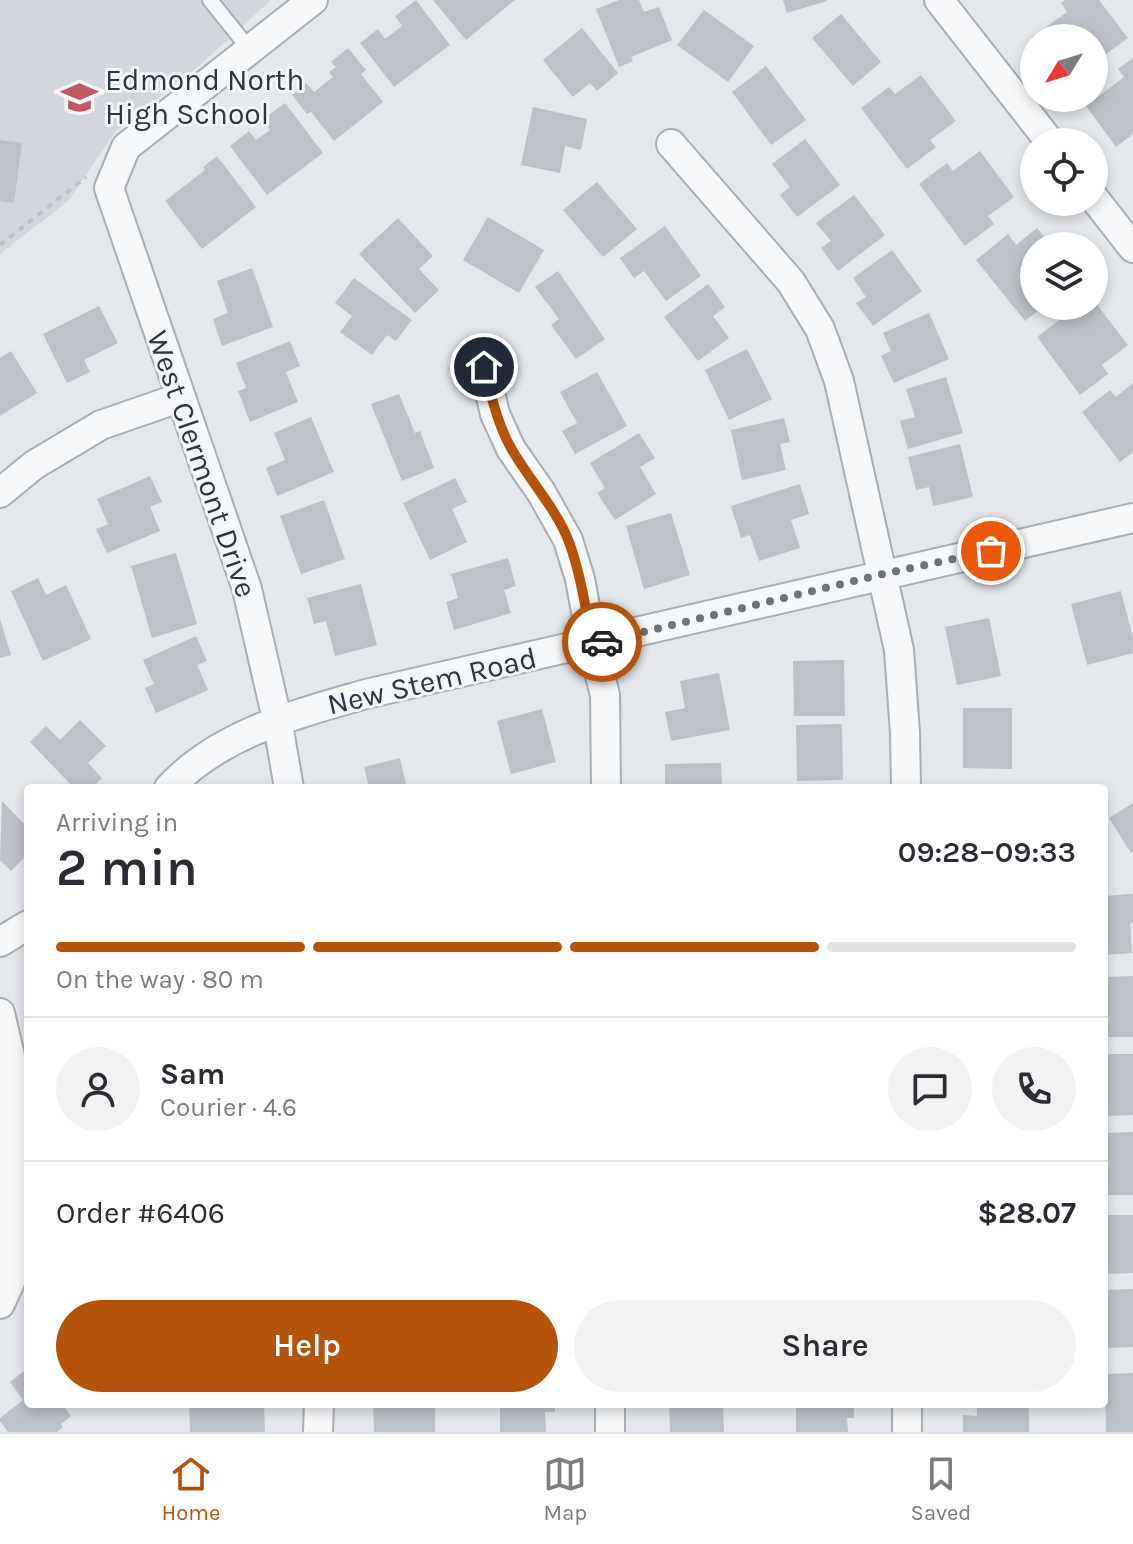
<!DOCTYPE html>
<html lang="en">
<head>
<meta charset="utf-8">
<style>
  :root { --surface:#fff; --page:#f2f2f3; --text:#2b2b33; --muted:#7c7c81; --line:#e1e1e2; --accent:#b45309 }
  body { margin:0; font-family:Karla,sans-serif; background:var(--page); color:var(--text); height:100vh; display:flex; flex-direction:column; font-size:30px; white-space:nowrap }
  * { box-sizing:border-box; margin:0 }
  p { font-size:26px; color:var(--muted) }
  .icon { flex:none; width:44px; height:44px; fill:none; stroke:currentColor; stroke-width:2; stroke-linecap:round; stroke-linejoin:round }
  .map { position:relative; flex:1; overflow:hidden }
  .sheet { position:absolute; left:24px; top:784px; width:1084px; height:624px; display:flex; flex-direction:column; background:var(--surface); border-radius:8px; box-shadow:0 4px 12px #0003 }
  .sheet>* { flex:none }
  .needle { width:52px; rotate:232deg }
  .tools { position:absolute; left:1020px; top:24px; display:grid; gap:16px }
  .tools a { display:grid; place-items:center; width:88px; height:88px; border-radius:50%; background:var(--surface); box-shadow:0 4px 12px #0003; font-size:40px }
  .pin { position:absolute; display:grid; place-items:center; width:68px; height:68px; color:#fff; margin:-34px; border:4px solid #fff; border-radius:50%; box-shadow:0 2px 8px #0007 }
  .courier { position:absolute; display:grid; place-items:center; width:80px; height:80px; margin:-40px; border:6px solid #b45309; border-radius:50%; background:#fff; color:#222; box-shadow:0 2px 10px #0007 }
  .headline em { font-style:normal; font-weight:600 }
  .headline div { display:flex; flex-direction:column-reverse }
  .headline { display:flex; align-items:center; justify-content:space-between; height:136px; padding:0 32px }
  h1 { font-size:52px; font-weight:600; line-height:60px }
  .bar { display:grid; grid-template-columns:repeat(4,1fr); gap:12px 8px; align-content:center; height:96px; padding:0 32px }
  .bar i { height:10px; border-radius:6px; background:var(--line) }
  .bar .current { background:var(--accent) }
  .bar p { grid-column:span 4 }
  .line { display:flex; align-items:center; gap:20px; padding:0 32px; border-top:2px solid var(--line) }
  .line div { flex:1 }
  .round { display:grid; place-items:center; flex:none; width:84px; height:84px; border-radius:42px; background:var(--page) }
  .button { display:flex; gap:16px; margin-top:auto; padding:16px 32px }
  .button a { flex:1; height:92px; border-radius:48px; background:var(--accent); color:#fff; font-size:32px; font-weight:600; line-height:92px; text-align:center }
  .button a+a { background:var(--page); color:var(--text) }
  .tab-bar { display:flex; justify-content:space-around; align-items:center; height:112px; border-top:2px solid var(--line); background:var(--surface); font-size:22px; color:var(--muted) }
  .tab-bar a { display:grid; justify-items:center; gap:4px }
  .tab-bar .current { color:var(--accent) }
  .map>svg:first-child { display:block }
  .built { fill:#d3d6dc }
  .building { fill:#bcc0c7 }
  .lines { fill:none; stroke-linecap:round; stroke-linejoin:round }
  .lane-casing { stroke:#a9aeb5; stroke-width:18 }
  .street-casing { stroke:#a9aeb5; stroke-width:32 }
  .path { stroke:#bec1c6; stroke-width:4; stroke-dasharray:6 6; stroke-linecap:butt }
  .lane { stroke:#f7f8f9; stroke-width:14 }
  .street { stroke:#f7f8f9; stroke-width:28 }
  .done { stroke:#6d737d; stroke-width:8; stroke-dasharray:0 14.4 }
  .route { stroke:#b45309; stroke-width:10 }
  .labels { text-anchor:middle; stroke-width:6; stroke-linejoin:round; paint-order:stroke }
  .poi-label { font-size:30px; fill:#2d3442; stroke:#f4f6f8; text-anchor:start }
  .street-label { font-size:30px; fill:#2d3442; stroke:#f4f6f8 }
</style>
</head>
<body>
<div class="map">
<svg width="1133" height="1432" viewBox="0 0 1133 1432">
  <rect width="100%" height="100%" fill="#e4e7eb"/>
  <path class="built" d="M 0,0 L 271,0 L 201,64 L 116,131 L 68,201 L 0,254 Z"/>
  <path class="building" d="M 416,0 L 450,45 L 394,87 L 360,43 L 378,29 L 385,39 L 402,26 L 395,16 Z
    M 433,0 L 515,0 L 466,40 Z
    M 619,0 L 639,0 L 644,12 L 659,7 L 672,40 L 631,57 L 633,61 L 619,67 L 596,9 Z
    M 783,0 L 827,0 L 827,1 L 787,13 Z
    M 1065,0 L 1099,0 L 1128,38 L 1102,57 L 1097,50 L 1094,52 L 1094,38 L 1031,38 L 1067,12 L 1061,3 Z
    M 704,10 L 754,46 L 728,82 L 677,45 Z
    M 841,14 L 881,62 L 853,86 L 812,38 Z
    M 582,28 L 618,73 L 597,91 L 590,83 L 573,97 L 543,60 Z
    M 348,48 L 366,70 L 361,74 L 383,102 L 334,141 L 311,112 L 307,114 L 292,95 L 306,83 L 314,92 L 333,77 L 329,72 L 336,67 L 331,62 Z
    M 1133,58 L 1133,134 L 1116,147 L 1086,106 L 1124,77 L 1118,69 Z
    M 766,66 L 806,120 L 771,145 L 732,92 Z
    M 921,75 L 956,121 L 930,140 L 936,147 L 907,169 L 861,108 L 889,87 L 895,94 Z
    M 285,103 L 323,153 L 267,195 L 230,146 L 249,131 L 256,140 L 270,130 L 262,120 Z
    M 533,107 L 587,119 L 581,150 L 565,146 L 560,173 L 521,165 Z
    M 805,139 L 840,185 L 797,217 L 780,195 L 790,187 L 772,164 Z
    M 0,140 L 22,143 L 14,203 L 0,201 Z
    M 980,151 L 1014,197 L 988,216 L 994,224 L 965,246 L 919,184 L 947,163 L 953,171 Z
    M 217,156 L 256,207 L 202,249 L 165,201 L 205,170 L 203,167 Z
    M 597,182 L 637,229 L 603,257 L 563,210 Z
    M 854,195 L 885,235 L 838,271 L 821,248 L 831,241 L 816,223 Z
    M 488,217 L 544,250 L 519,293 L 463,260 Z
    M 398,218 L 433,256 L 419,269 L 439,290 L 415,313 L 359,254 Z
    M 665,226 L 701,276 L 666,301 L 644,271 L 634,278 L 620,258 Z
    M 1037,228 L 1052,246 L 1034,246 L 1034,306 L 1044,306 L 1025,321 L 976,260 L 1008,234 L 1016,245 Z
    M 892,250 L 922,291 L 873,326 L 856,303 L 866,297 L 853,278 Z
    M 252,268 L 273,327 L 222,346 L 213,319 L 228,313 L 217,281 Z
    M 558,271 L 605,339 L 576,359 L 551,325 L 559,319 L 535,287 Z
    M 354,278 L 412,320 L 396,341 L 387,335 L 372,355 L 340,332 L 352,316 L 335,303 Z
    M 708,284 L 725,307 L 713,316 L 729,338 L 698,361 L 664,317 Z
    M 1094,301 L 1128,345 L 1102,365 L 1108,374 L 1080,395 L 1037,337 L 1078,306 L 1094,306 Z
    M 99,306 L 118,343 L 84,360 L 90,372 L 67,383 L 43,334 Z
    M 929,313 L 949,359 L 894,383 L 881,356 L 891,351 L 883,333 Z
    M 290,341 L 300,366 L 286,372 L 298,402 L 250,422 L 238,391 L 246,388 L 236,363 Z
    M 747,349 L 772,399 L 729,420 L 705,370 Z
    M 11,351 L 37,393 L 0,416 L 0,358 Z
    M 597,372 L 627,426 L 575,454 L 562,431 L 577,423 L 560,392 Z
    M 946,377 L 963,433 L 908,449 L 900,421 L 915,417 L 906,389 Z
    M 1133,383 L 1133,452 L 1120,462 L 1082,412 L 1110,390 L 1116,397 Z
    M 399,394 L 415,433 L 420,431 L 434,468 L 402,481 L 371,404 Z
    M 311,417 L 334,472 L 277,496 L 266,468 L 285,460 L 274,433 Z
    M 784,418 L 790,442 L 780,444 L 786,470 L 742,480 L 731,430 Z
    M 639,433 L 655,458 L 640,467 L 656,494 L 615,520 L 597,493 L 605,488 L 590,463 Z
    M 960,444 L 973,497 L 933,506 L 929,487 L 916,490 L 908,457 Z
    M 150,476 L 162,502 L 150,507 L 160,531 L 107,553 L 96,529 L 108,524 L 97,499 Z
    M 455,478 L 467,502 L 452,509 L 467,542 L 430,560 L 403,503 Z
    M 800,484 L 809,514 L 791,520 L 800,548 L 759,561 L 750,535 L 741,538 L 731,506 Z
    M 324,500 L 345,559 L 301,574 L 280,516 Z
    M 671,513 L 690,575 L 644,589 L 626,526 Z
    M 176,553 L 197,624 L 152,638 L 131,566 Z
    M 508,558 L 516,586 L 504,590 L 511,613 L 454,630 L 446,602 L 458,598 L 451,574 Z
    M 38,578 L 46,595 L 66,585 L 91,639 L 43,661 L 11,591 Z
    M 361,584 L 377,645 L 335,656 L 326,621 L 314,624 L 307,598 Z
    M 1121,591 L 1133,638 L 1133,653 L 1087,665 L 1071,604 Z
    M 989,618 L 1001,676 L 957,685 L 945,627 Z
    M 0,619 L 11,655 L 0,658 Z
    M 196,636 L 207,661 L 197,665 L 208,690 L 156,713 L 145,688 L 154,684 L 143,660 Z
    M 844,660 L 845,716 L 794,716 L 793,661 Z
    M 719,673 L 730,730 L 671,741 L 665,712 L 685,708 L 680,681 Z
    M 963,708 L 1012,708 L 1012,769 L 963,768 Z
    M 542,709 L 556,762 L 511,774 L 497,721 Z
    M 80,720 L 106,746 L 88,763 L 102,778 L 92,788 L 74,788 L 30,742 L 46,726 L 60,740 Z
    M 842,724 L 843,780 L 797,781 L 796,725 Z
    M 400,758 L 407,788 L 369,788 L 364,767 Z
    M 721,763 L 722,788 L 665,788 L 665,764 Z
    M 2,801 L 28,828 L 28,854 L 11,871 L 0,860 Z
    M 1133,803 L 1133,851 L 1131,853 L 1109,818 Z
    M 1133,894 L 1133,923 L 1130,923 L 1132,953 L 1104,955 L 1104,896 Z
    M 1133,976 L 1133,1037 L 1104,1037 L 1104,977 Z
    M 1104,1054 L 1133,1054 L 1133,1115 L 1106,1116 Z
    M 1133,1132 L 1133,1195 L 1104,1195 L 1104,1133 Z
    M 1104,1215 L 1133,1215 L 1133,1273 L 1104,1274 Z
    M 1133,1289 L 1133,1347 L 1106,1348 L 1104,1290 Z
    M 28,1368 L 28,1404 L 62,1404 L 71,1416 L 61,1424 L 63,1427 L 57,1432 L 8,1432 L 0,1421 L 0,1418 L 23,1400 L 10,1382 Z
    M 1133,1373 L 1133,1432 L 1106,1432 L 1105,1374 Z
    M 189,1404 L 264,1404 L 265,1432 L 190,1432 Z
    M 373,1404 L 435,1404 L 435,1432 L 374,1432 Z
    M 500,1404 L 555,1404 L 555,1412 L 545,1412 L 546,1432 L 500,1432 Z
    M 669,1404 L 723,1404 L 724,1432 L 670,1432 Z
    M 796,1404 L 854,1404 L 854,1418 L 847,1418 L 848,1432 L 796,1432 Z
    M 977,1404 L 1029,1404 L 1029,1432 L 963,1432 L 963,1415 L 977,1416 Z"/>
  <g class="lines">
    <defs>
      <path id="lane" d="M 210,0 L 250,50"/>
      <path id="street" d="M 939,0 L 1050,142
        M 671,144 L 791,282 L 820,329 L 839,381 L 899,650 L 905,733 L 906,788
        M 1094,198 L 1133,248
        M 484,367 L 495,414 L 511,449 L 541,492 L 568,540 L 580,579 L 592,644 L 605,695 L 606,788
        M 0,493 L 34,465 L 101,425 L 179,398
        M 169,788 C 220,733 297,714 366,694 L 1133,518
        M 289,788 L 277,719 L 247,589 L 109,188 L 126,147 L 313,0
        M 0,942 L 28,925
        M 0,1013 L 10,1056 L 14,1157 L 11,1280 L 0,1304
        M 610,1404 L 610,1432
        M 907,1404 L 907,1432
        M 318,1432 L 319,1404"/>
    </defs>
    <use href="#lane" class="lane-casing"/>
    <use href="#street" class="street-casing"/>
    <path class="path" d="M 0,245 L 86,177"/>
    <use href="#lane" class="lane"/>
    <use href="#street" class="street"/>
  </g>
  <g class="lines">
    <path class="done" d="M 602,642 L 883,574 L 991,551"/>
    <path class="route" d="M 484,367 C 491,395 497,423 511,448 C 529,480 556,508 569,542 C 581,575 586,610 592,644 L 602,642"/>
  </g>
  <defs>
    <symbol id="school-bare" viewBox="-9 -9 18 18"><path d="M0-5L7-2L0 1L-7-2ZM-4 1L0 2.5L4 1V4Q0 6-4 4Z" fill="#c25764" stroke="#f4f6f8" stroke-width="2.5" paint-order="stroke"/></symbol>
  </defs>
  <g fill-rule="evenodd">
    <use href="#school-bare" x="54" y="72" width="51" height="51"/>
  </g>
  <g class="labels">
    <g class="poi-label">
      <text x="105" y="90">Edmond North<tspan x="105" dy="34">High School</tspan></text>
    </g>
    <g class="street-label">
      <text transform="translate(202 464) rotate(71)" y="10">West Clermont Drive</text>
      <text transform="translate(432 681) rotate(-13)" y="10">New Stem Road</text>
    </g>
  </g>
</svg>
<div class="tools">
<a><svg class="needle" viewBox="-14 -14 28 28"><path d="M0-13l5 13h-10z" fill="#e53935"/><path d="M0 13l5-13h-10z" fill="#7c7c81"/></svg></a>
<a><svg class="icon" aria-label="locate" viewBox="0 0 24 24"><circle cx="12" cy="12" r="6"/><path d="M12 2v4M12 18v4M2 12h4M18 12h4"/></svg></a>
<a><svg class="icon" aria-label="layers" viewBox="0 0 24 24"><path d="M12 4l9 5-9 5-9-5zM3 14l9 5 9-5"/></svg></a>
</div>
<div class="pin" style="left:991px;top:551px;background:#ea580c"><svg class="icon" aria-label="bag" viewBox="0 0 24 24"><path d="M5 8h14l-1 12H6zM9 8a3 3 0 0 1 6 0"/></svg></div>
<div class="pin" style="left:484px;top:367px;background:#1f2937"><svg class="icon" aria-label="home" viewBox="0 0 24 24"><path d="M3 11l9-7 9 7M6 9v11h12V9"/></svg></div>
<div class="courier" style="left:602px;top:642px"><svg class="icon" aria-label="car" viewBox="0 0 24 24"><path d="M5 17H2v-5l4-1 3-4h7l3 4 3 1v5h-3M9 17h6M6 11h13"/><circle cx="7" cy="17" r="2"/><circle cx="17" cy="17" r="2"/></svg></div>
<section class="sheet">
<div class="headline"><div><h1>2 min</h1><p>Arriving in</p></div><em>09:28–09:33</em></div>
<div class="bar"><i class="current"></i><i class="current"></i><i class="current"></i><i></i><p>On the way · 80 m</p></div>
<div class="line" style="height:144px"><a class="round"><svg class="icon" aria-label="person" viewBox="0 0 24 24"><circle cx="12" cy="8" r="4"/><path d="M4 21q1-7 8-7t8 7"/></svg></a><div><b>Sam</b><p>Courier · 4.6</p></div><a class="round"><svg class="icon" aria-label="chat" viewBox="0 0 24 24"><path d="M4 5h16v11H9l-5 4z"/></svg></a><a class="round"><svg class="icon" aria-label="phone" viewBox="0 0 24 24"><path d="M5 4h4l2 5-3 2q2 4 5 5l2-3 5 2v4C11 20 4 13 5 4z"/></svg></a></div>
<div class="line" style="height:104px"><div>Order #6406</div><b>$28.07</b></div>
<div class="button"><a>Help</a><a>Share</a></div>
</section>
</div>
<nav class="tab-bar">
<a class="current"><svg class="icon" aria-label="home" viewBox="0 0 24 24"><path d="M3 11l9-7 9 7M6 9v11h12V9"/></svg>Home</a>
<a><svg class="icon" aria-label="map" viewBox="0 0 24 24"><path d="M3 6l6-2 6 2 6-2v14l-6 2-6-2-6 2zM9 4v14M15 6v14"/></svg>Map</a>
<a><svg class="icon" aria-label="saved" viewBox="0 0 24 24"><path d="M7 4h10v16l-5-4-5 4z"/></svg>Saved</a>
</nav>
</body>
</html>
